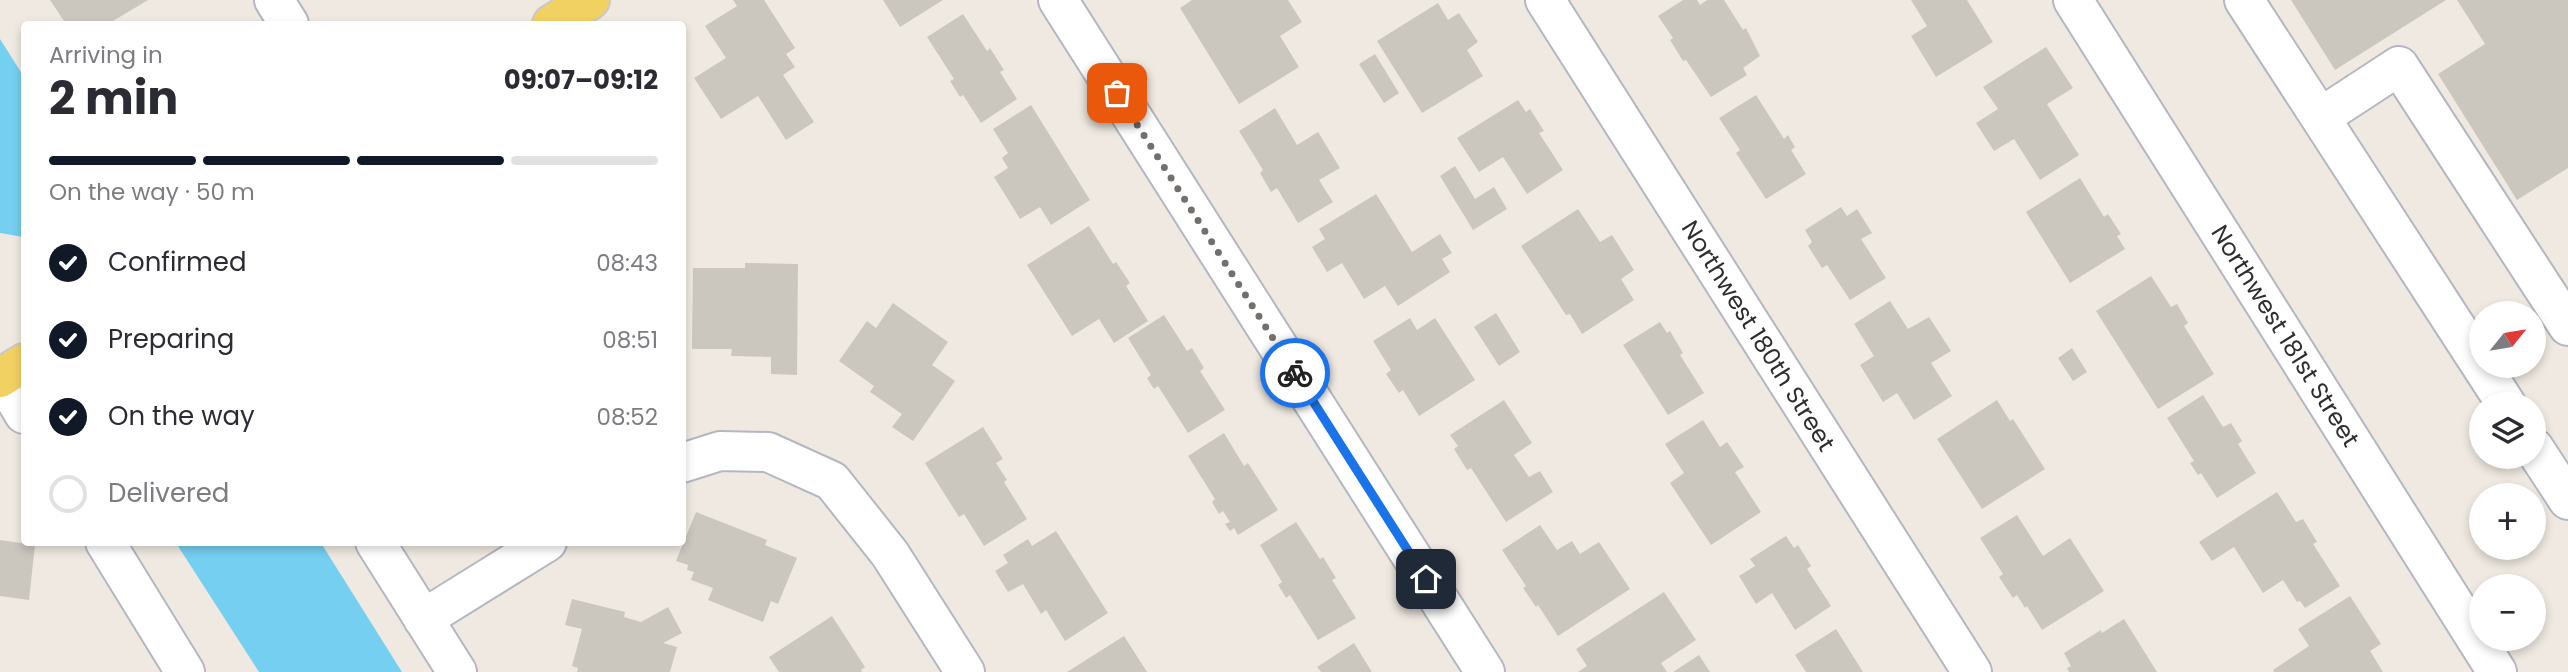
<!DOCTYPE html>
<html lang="en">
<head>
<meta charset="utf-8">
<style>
  :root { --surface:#fff; --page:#f2f2f3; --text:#2b2b33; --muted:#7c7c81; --line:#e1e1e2; --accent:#111827 }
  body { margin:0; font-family:Poppins,sans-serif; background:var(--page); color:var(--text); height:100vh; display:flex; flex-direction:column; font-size:26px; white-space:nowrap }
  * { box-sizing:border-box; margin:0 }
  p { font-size:23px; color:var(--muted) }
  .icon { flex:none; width:38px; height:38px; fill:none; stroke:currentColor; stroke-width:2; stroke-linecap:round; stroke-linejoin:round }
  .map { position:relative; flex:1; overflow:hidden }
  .side { position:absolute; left:21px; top:21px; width:665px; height:525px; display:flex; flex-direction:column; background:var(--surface); border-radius:7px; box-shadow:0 4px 10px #0003 }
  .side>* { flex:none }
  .needle { width:46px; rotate:60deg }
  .tools { position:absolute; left:2469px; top:301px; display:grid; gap:14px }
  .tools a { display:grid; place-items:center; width:77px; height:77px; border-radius:50%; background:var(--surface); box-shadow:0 4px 10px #0003; font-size:35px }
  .pin { position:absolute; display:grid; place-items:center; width:60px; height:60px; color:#fff; margin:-30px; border-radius:14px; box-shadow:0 4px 10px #0006 }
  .courier { position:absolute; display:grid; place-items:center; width:70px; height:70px; margin:-35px; border:5px solid #1a73e8; border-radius:50%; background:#fff; color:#222; box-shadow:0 2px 9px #0007 }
  .summary em { font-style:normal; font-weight:700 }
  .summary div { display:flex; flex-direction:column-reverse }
  .summary { display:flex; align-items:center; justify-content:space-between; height:119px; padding:0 28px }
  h1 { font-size:46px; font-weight:700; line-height:52px }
  .bar { display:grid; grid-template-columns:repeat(4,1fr); gap:10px 7px; align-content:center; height:84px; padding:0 28px }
  .bar i { height:9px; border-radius:5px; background:var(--line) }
  .bar .current { background:var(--accent) }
  .bar p { grid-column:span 4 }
  ol { padding:0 28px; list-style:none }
  li { display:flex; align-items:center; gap:21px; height:77px }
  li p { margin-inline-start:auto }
  li .icon { padding:7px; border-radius:50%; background:var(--accent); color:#fff; stroke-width:4 }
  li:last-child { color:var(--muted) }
  li i { width:38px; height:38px; border:4px solid var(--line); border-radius:50% }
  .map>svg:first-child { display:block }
  .water { fill:#75cff0 }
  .building { fill:#cbc7bf }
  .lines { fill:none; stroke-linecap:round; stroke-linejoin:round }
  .minor-casing { stroke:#b4b7c1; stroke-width:42 }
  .major-casing { stroke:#c9c9c9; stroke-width:42 }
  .minor { stroke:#fff; stroke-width:38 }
  .major { stroke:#f2d163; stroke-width:38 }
  .done { stroke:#726f6d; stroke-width:7; stroke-dasharray:0 12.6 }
  .route { stroke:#1a73e8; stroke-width:9 }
  .labels { text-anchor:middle; stroke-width:5; stroke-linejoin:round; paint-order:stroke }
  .street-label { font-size:24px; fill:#2e2e2e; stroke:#fff }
</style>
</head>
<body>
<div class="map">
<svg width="2568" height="672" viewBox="0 0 2568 672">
  <rect width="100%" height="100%" fill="#efe9e1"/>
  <path class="water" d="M 0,39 L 24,77 L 23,237 L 0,233 Z
    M 176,543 L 321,543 L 402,672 L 259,672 Z"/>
  <path class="building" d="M 50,0 L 148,0 L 108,24 L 66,24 Z
    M 733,0 L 764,0 L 795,48 L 786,54 L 795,67 L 783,75 L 814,122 L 786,140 L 758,96 L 721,119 L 694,78 L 726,58 L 705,26 L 737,6 Z
    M 883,0 L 943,0 L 900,27 Z
    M 1192,0 L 1288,0 L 1302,22 L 1280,36 L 1299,67 L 1239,104 L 1180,8 Z
    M 1683,0 L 1697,0 L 1700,5 L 1707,0 L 1724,0 L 1743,30 L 1746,28 L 1760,56 L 1743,68 L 1747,75 L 1711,97 L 1686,60 L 1683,61 L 1670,40 L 1673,38 L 1658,16 Z
    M 1911,0 L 1967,0 L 1993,42 L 1936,77 L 1911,36 L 1927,26 Z
    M 2291,0 L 2446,0 L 2335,70 Z
    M 2457,0 L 2568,0 L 2568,168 L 2517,200 L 2438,74 L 2485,44 Z
    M 1438,3 L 1448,20 L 1459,13 L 1478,42 L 1467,50 L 1483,76 L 1422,113 L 1377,41 Z
    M 963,14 L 987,51 L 990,48 L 1004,70 L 1000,72 L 1017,99 L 981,123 L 963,95 L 960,97 L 950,81 L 954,79 L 927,37 Z
    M 2046,47 L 2073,88 L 2047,104 L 2079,155 L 2040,180 L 2014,139 L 1994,151 L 1976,123 L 1998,109 L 1983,87 Z
    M 1375,54 L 1399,93 L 1384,103 L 1359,64 Z
    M 1756,95 L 1784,139 L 1788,135 L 1795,147 L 1791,150 L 1806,174 L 1766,199 L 1736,153 L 1740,150 L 1719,118 Z
    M 1518,100 L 1526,112 L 1530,109 L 1544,131 L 1539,133 L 1563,170 L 1527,194 L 1503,157 L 1479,172 L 1457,138 Z
    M 1031,105 L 1090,200 L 1051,225 L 1040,207 L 1020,219 L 994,177 L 1008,168 L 1002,158 L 1008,153 L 993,129 Z
    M 1275,108 L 1297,145 L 1318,132 L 1340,168 L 1319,180 L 1333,202 L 1298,223 L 1277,188 L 1271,192 L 1260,173 L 1263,170 L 1239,131 Z
    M 1455,166 L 1475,199 L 1494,187 L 1507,209 L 1473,230 L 1440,176 Z
    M 2080,178 L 2104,217 L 2108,214 L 2121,234 L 2117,236 L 2125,249 L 2070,283 L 2026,212 Z
    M 1376,194 L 1412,252 L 1440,234 L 1452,253 L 1442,259 L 1450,272 L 1398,306 L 1385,286 L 1364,299 L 1342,263 L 1327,272 L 1312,247 L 1325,239 L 1319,229 Z
    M 1841,207 L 1847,216 L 1857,209 L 1872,233 L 1861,239 L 1886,278 L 1850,300 L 1827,265 L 1822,268 L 1808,246 L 1812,242 L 1805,230 Z
    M 1578,209 L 1600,242 L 1612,235 L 1634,270 L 1621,279 L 1634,300 L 1582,334 L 1570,314 L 1566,315 L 1521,246 Z
    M 1089,226 L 1113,264 L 1116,262 L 1130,283 L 1126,286 L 1148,321 L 1114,343 L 1099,319 L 1072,336 L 1027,265 Z
    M 745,263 L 798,264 L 797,375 L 771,374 L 771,357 L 731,356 L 732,349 L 692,349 L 693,268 L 745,268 Z
    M 2151,276 L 2171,307 L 2177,304 L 2188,323 L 2184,326 L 2214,374 L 2158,409 L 2096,311 Z
    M 1890,301 L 1908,329 L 1929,317 L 1951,351 L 1931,363 L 1952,396 L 1914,420 L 1897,393 L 1883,402 L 1860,365 L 1874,356 L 1854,324 Z
    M 893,303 L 948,342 L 932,365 L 955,381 L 913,441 L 892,427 L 902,414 L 870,392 L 874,386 L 839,361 L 867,321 L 876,328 Z
    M 1496,313 L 1520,352 L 1499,366 L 1474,327 Z
    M 1164,315 L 1187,351 L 1192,348 L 1204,368 L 1200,371 L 1225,410 L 1188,433 L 1158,386 L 1154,389 L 1150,383 L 1147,378 L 1151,375 L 1128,338 Z
    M 1410,318 L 1417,330 L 1435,318 L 1475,380 L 1419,416 L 1403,390 L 1399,393 L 1386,374 L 1391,370 L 1373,341 Z
    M 1660,322 L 1667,333 L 1670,331 L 1683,353 L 1680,355 L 1704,393 L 1668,415 L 1623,345 Z
    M 2072,348 L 2087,372 L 2073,381 L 2058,358 Z
    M 2203,395 L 2223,427 L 2231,423 L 2242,441 L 2238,444 L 2256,473 L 2217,498 L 2201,473 L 2198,475 L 2190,463 L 2194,461 L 2167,418 Z
    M 1504,400 L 1532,443 L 1514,455 L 1529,477 L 1540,471 L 1553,492 L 1506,522 L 1471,468 L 1467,470 L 1454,449 L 1458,446 L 1450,435 Z
    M 1997,400 L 2010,421 L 2013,419 L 2045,469 L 1982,509 L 1937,439 Z
    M 1703,420 L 1720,447 L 1727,442 L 1744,467 L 1735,472 L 1761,512 L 1711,545 L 1670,483 L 1684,473 L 1665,444 Z
    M 983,427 L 1003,459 L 996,463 L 1007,480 L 1004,482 L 1027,519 L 984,546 L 964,514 L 959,517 L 925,463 Z
    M 1224,433 L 1244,466 L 1248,463 L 1278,510 L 1238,535 L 1234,528 L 1230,531 L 1225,524 L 1230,522 L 1223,511 L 1219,514 L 1212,502 L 1215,499 L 1188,456 Z
    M 2277,492 L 2296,522 L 2303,519 L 2317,542 L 2313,544 L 2340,586 L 2305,608 L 2300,601 L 2297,602 L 2283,580 L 2263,593 L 2234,547 L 2212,561 L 2199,542 Z
    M 696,512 L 767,540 L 765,545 L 797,558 L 778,604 L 771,601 L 763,622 L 708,600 L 713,588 L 691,580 L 694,572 L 687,570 L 688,565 L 676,561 Z
    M 2017,515 L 2043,556 L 2070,538 L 2104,591 L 2042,630 L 2027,606 L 2025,608 L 2017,595 L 2013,598 L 1999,577 L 2003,574 L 1980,538 Z
    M 1296,522 L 1320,559 L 1323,557 L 1336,578 L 1332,580 L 1356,618 L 1318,640 L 1290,595 L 1286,598 L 1282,591 L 1278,585 L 1282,582 L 1260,545 Z
    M 1540,525 L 1557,550 L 1572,541 L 1580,554 L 1599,542 L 1630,589 L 1558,636 L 1538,605 L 1536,607 L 1523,588 L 1526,586 L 1502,550 Z
    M 1056,531 L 1108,613 L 1065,641 L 1046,610 L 1041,614 L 1023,584 L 1008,592 L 995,571 L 1008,563 L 1003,555 L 1028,539 L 1032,546 Z
    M 1786,536 L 1794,548 L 1798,545 L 1811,566 L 1807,569 L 1831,606 L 1795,630 L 1772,593 L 1756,604 L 1739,576 L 1755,566 L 1750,559 Z
    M 0,540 L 35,545 L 29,600 L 0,596 Z
    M 1664,592 L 1696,640 L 1661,663 L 1667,672 L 1578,672 L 1587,666 L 1576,649 Z
    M 2350,596 L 2381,644 L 2370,651 L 2383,672 L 2274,672 L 2273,670 L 2309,646 L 2298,629 Z
    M 572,599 L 625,612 L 624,617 L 641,622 L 668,607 L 682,633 L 663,643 L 677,647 L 670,672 L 577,672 L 578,668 L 572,666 L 582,629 L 565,625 Z
    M 832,616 L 865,667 L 861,670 L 862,672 L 779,672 L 769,657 Z
    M 2124,619 L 2157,672 L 2069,672 L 2067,668 L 2071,666 L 2064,653 L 2101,630 L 2102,633 Z
    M 1836,629 L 1863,672 L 1806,672 L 1795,655 Z
    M 1124,636 L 1147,672 L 1067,672 Z
    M 1354,643 L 1372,672 L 1321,672 L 1317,667 Z
    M 1699,655 L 1710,672 L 1673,672 Z"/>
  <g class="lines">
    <defs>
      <path id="minor" d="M 274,0 L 289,24
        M 1058,0 L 1485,672
        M 1545,0 L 1972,672
        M 2073,0 L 2497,672
        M 2244,0 L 2506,404
        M 2321,117 L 2399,66 L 2568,326
        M 2,377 L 24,414
        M 2534,448 L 2568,500
        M 682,463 L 720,451 L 768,452 L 832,481 L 890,554 L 965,672
        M 105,542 L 185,672
        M 375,542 L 457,672
        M 423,619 L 547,542"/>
      <path id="major" d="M 552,24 L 590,0
        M 0,378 L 24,363"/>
    </defs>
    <use href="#minor" class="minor-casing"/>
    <use href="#major" class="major-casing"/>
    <use href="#minor" class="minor"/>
    <use href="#major" class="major"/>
  </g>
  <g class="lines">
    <path class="done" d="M 1117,93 L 1295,373"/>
    <path class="route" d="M 1295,373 L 1426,579"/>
  </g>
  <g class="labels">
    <g class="street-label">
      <text transform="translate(1758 336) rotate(58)" y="8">Northwest 180th Street</text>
      <text transform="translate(2285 336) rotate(58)" y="8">Northwest 181st Street</text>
    </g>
  </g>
</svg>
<div class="tools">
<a><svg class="needle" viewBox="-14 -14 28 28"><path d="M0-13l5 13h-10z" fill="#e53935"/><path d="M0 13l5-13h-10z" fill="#7c7c81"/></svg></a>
<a><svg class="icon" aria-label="layers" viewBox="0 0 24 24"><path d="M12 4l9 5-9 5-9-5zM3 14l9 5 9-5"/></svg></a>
<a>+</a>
<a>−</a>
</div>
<div class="pin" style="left:1117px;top:93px;background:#ea580c"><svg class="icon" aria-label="bag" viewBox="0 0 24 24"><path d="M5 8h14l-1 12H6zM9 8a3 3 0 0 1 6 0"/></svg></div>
<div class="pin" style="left:1426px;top:579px;background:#1f2937"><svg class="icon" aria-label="home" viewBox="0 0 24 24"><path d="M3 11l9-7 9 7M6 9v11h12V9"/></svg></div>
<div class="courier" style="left:1295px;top:373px"><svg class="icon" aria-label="bike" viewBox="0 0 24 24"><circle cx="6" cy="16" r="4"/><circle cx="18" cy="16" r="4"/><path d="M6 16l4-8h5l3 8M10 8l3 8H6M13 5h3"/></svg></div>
<section class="side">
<div class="summary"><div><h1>2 min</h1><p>Arriving in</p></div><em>09:07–09:12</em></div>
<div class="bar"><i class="current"></i><i class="current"></i><i class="current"></i><i></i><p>On the way · 50 m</p></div>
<ol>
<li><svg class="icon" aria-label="check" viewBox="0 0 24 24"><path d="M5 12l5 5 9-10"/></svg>Confirmed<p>08:43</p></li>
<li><svg class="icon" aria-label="check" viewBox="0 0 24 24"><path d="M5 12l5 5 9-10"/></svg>Preparing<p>08:51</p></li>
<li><svg class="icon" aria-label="check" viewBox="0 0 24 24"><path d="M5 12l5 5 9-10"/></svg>On the way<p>08:52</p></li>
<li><i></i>Delivered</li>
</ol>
</section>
</div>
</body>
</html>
